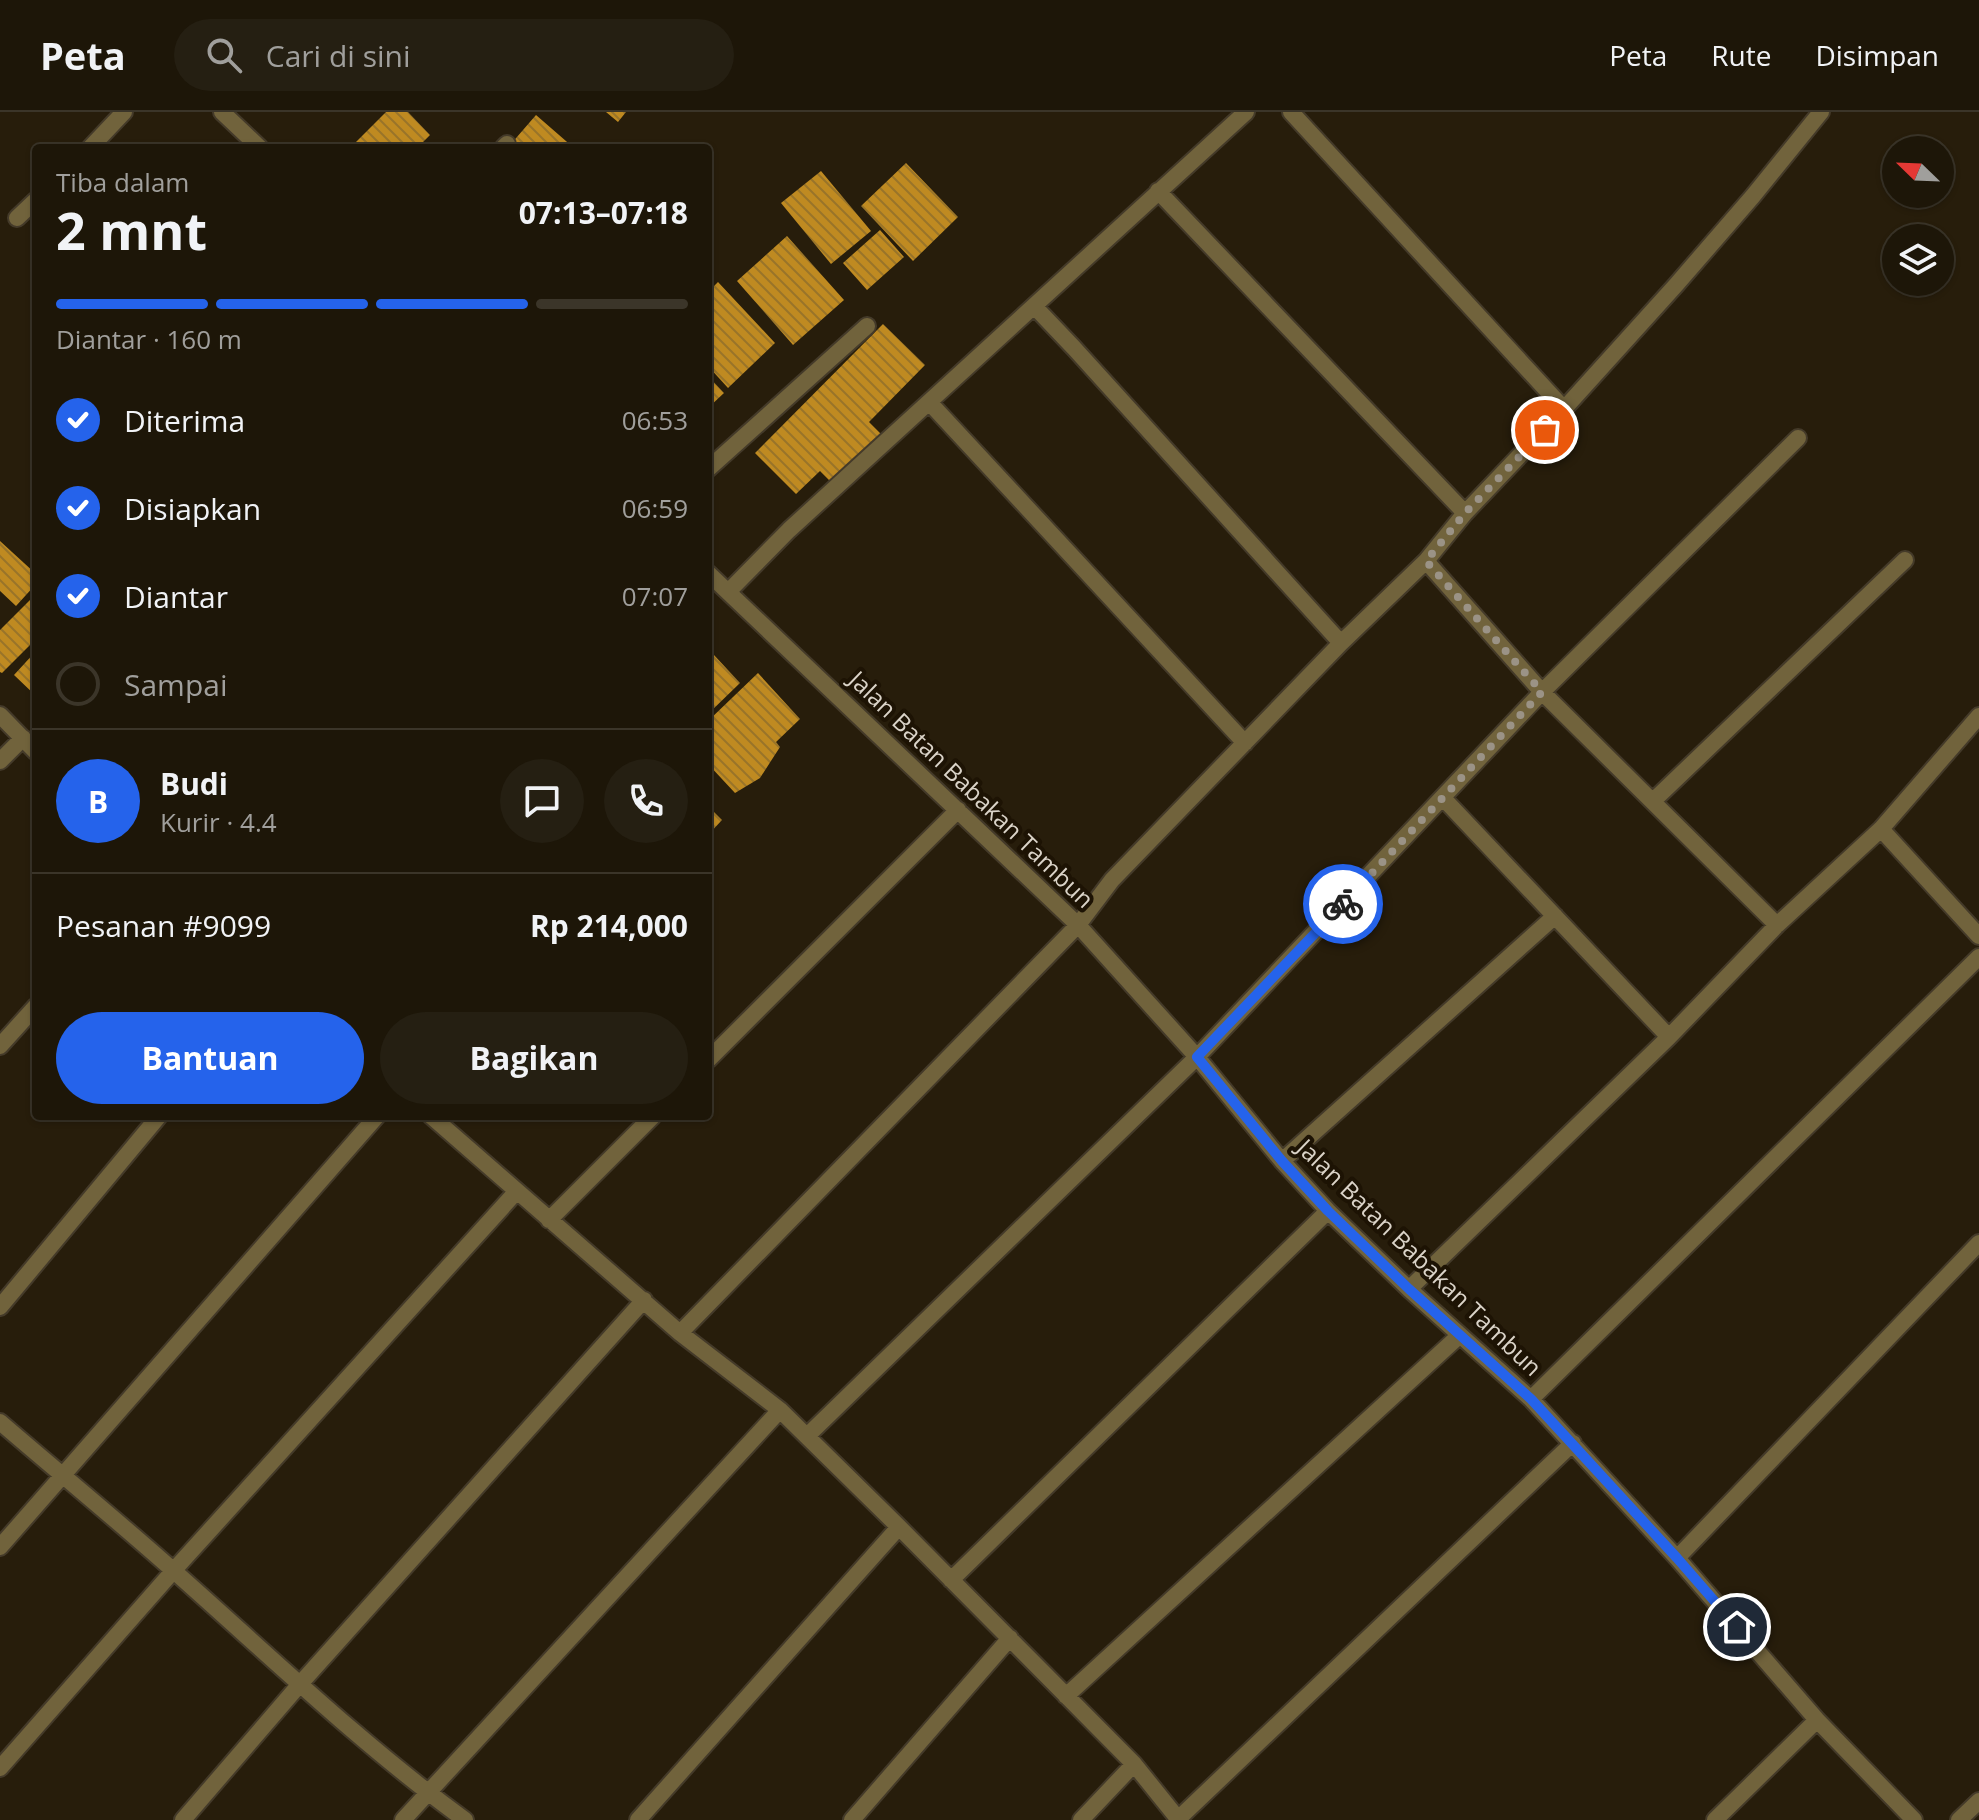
<!DOCTYPE html>
<html lang="id">
<head>
<meta charset="utf-8">
<style>
  :root { --surface:#1d1608; --page:#251f12; --text:#f1f3f6; --muted:#a09f9c; --line:#3b3529; --accent:#2563eb }
  body { margin:0; font-family:"Open Sans",sans-serif; background:var(--page); color:var(--text); height:100vh; display:flex; flex-direction:column; font-size:30px; white-space:nowrap }
  * { box-sizing:border-box; margin:0 }
  p { font-size:26px; color:var(--muted) }
  .icon { flex:none; width:44px; height:44px; fill:none; stroke:currentColor; stroke-width:2; stroke-linecap:round; stroke-linejoin:round }
  .map { position:relative; flex:1; overflow:hidden }
  .side { position:absolute; left:32px; top:32px; width:680px; height:976px; display:flex; flex-direction:column; background:var(--surface); border-radius:8px; box-shadow:0 2px 6px #0004,0 0 0 2px var(--line) }
  .side>* { flex:none }
  .needle { width:52px; rotate:293deg }
  .controls { position:absolute; left:1882px; top:24px; display:grid; gap:16px }
  .controls a { display:grid; place-items:center; width:72px; height:72px; border-radius:50%; background:var(--surface); box-shadow:0 2px 6px #0004,0 0 0 2px var(--line); font-size:40px }
  .pin { position:absolute; display:grid; place-items:center; width:68px; height:68px; color:#fff; margin:-34px; border:4px solid #fff; border-radius:50%; box-shadow:0 2px 8px #0007 }
  .courier { position:absolute; display:grid; place-items:center; width:80px; height:80px; margin:-40px; border:6px solid #2563eb; border-radius:50%; background:#fff; color:#222; box-shadow:0 2px 10px #0007 }
  .overview em { font-style:normal; font-weight:700 }
  .overview div { display:flex; flex-direction:column-reverse }
  .overview { display:flex; align-items:center; justify-content:space-between; height:136px; padding:0 24px }
  h1 { font-size:52px; font-weight:700; line-height:60px }
  .bar { display:grid; grid-template-columns:repeat(4,1fr); gap:12px 8px; align-content:center; height:96px; padding:0 24px }
  .bar i { height:10px; border-radius:6px; background:var(--line) }
  .bar .current { background:var(--accent) }
  .bar p { grid-column:span 4 }
  .line { display:flex; align-items:center; gap:20px; padding:0 24px; border-top:2px solid var(--line) }
  .line div { flex:1 }
  .round { display:grid; place-items:center; flex:none; width:84px; height:84px; border-radius:42px; background:var(--page) }
  ol { padding:0 24px; list-style:none }
  li { display:flex; align-items:center; gap:24px; height:88px }
  li p { margin-inline-start:auto }
  li .icon { padding:8px; border-radius:50%; background:var(--accent); color:#fff; stroke-width:4 }
  li:last-child { color:var(--muted) }
  li i { width:44px; height:44px; border:4px solid var(--line); border-radius:50% }
  .action { display:flex; gap:16px; margin-top:auto; padding:16px 24px }
  .action a { flex:1; height:92px; border-radius:48px; background:var(--accent); color:#fff; font-size:32px; font-weight:700; line-height:92px; text-align:center }
  .action a+a { background:var(--page); color:var(--text) }
  header { display:flex; align-items:center; gap:48px; box-sizing:border-box; height:112px; padding:0 40px; background:var(--surface); border-bottom:2px solid var(--line) }
  header strong { font-size:38px }
  nav { display:flex; gap:44px; margin-inline-start:auto; font-size:28px }
  .search { width:560px; height:72px; background:var(--page); display:flex; align-items:center; gap:20px; box-sizing:border-box; padding:0 28px; border-radius:44px; color:var(--muted); font-size:30px }
  .map>svg:first-child { display:block }
  .building { fill:url(#building-back-hatch) }
  .lines { fill:none; stroke-linecap:round; stroke-linejoin:round }
  .minor-casing { stroke:#443a29; stroke-width:20 }
  .minor { stroke:#71633c; stroke-width:16 }
  .done { stroke:#9b9386; stroke-width:8; stroke-dasharray:0 14.4 }
  .route { stroke:#2563eb; stroke-width:10 }
  .labels { text-anchor:middle; stroke-width:8; stroke-linejoin:round; paint-order:stroke }
  .street-label { font-size:24px; fill:#dad3c8; stroke:#1d1304 }
</style>
</head>
<body>
<header>
<strong>Peta</strong>
<div class="search"><svg class="icon" aria-label="search" viewBox="0 0 24 24"><circle cx="10" cy="10" r="6"/><path d="M15 15l6 6"/></svg>Cari di sini</div>
<nav><a>Peta</a><a>Rute</a><a>Disimpan</a></nav>
</header>
<div class="map">
<svg width="1979" height="1708" viewBox="0 0 1979 1708">
  <defs>
    <pattern id="building-back-hatch" width="6" height="6" patternUnits="userSpaceOnUse" patternTransform="scale(2)"><rect width="6" height="6" fill="#bf8a21"/><path d="M-1 5l2 2M0 0l6 6M5-1l2 2" fill="none" stroke="#997429"/></pattern>
  </defs>
  <rect width="100%" height="100%" fill="#271d0b"/>
  <path class="building" d="M 386,0 L 408,0 L 430,23 L 417,36 L 350,36 Z
    M 606,0 L 626,0 L 618,10 Z
    M 536,3 L 574,36 L 514,36 L 510,33 Z
    M 906,51 L 958,105 L 913,149 L 861,94 Z
    M 821,59 L 871,119 L 831,152 L 781,91 Z
    M 880,118 L 904,145 L 867,178 L 843,151 Z
    M 787,124 L 844,188 L 793,233 L 737,169 Z
    M 718,170 L 775,231 L 728,276 L 708,254 L 708,180 Z
    M 883,212 L 925,253 L 869,310 L 882,323 L 833,372 L 820,359 L 796,382 L 755,341 Z
    M 708,264 L 724,281 L 708,296 Z
    M 0,429 L 36,462 L 36,472 L 16,494 L 0,479 Z
    M 36,482 L 36,527 L 2,561 L 0,560 L 0,518 Z
    M 36,539 L 36,584 L 14,563 Z
    M 714,543 L 740,571 L 708,602 L 708,549 Z
    M 758,561 L 800,607 L 776,630 L 780,635 L 760,666 L 735,681 L 708,652 L 708,609 Z
    M 708,694 L 722,708 L 708,723 Z"/>
  <g class="lines">
    <defs>
      <path id="minor" d="M 222,0 L 260,36
        M 1291,0 L 1564,297
        M 90,36 L 124,0
        M 503,36 L 507,32
        M 1158,79 L 1465,401
        M 17,106 L 36,88
        M 1034,194 L 1074,236 L 1341,531
        M 929,290 L 1245,631
        M 708,357 L 867,214
        M 1426,449 L 1542,580 L 1777,813
        M 708,461 L 1078,813 L 1197,945 L 1282,1049 L 1328,1099 L 1409,1177 L 1531,1287 L 1677,1446 L 1817,1608 L 1914,1708
        M 728,480 L 789,418 L 1246,0
        M 0,603 L 36,640
        M 0,649 L 23,626
        M 1443,686 L 1669,925
        M 1653,689 L 1905,448
        M 1881,717 L 1979,824
        M 0,934 L 36,894
        M 708,948 L 958,698
        M 431,1004 L 680,1221 L 780,1298 L 899,1415 L 1134,1652 L 1179,1708
        M 1282,1049 L 1555,804
        M 549,1108 L 653,1004
        M 1409,1177 L 1669,925 L 1777,813 L 1881,717 L 1979,604
        M 0,1195 L 159,1004
        M 680,1221 L 1078,813 L 1112,768 L 1341,531 L 1426,449 L 1465,401 L 1564,297 L 1676,173 L 1753,84 L 1821,0
        M 1531,1287 L 1979,845
        M 0,1310 C 58,1360 118,1409 175,1460 C 270,1544 362,1633 465,1708
        M 807,1324 L 1197,945 L 1542,580 L 1798,326
        M 0,1435 L 377,1004
        M 1677,1446 L 1979,1131
        M 951,1468 L 1328,1099
        M 1066,1584 L 1460,1223
        M 0,1656 L 174,1458 L 517,1079
        M 183,1708 L 300,1572 L 644,1188
        M 403,1708 L 780,1298
        M 638,1708 L 899,1415
        M 852,1708 L 1010,1526
        M 1081,1708 L 1134,1652
        M 1177,1708 L 1573,1331
        M 1715,1708 L 1817,1608
        M 1959,1708 L 1979,1689"/>
    </defs>
    <use href="#minor" class="minor-casing"/>
    <use href="#minor" class="minor"/>
  </g>
  <g class="lines">
    <path class="done" d="M 1343,792 L 1542,580 L 1426,449 L 1465,401 L 1545,318"/>
    <path class="route" d="M 1343,792 L 1197,945 L 1282,1049 L 1328,1099 L 1409,1177 L 1531,1287 L 1677,1446 L 1737,1515"/>
  </g>
  <g class="labels">
    <g class="street-label">
      <text transform="translate(971 678) rotate(44)" y="8">Jalan Batan Babakan Tambun</text>
      <text transform="translate(1419 1146) rotate(44)" y="8">Jalan Batan Babakan Tambun</text>
    </g>
  </g>
</svg>
<div class="controls">
<a><svg class="needle" viewBox="-14 -14 28 28"><path d="M0-13l5 13h-10z" fill="#e53935"/><path d="M0 13l5-13h-10z" fill="#a09f9c"/></svg></a>
<a><svg class="icon" aria-label="layers" viewBox="0 0 24 24"><path d="M12 4l9 5-9 5-9-5zM3 14l9 5 9-5"/></svg></a>
</div>
<div class="pin" style="left:1545px;top:318px;background:#ea580c"><svg class="icon" aria-label="bag" viewBox="0 0 24 24"><path d="M5 8h14l-1 12H6zM9 8a3 3 0 0 1 6 0"/></svg></div>
<div class="pin" style="left:1737px;top:1515px;background:#1f2937"><svg class="icon" aria-label="home" viewBox="0 0 24 24"><path d="M3 11l9-7 9 7M6 9v11h12V9"/></svg></div>
<div class="courier" style="left:1343px;top:792px"><svg class="icon" aria-label="bike" viewBox="0 0 24 24"><circle cx="6" cy="16" r="4"/><circle cx="18" cy="16" r="4"/><path d="M6 16l4-8h5l3 8M10 8l3 8H6M13 5h3"/></svg></div>
<section class="side">
<div class="overview"><div><h1>2 mnt</h1><p>Tiba dalam</p></div><em>07:13–07:18</em></div>
<div class="bar"><i class="current"></i><i class="current"></i><i class="current"></i><i></i><p>Diantar · 160 m</p></div>
<ol>
<li><svg class="icon" aria-label="check" viewBox="0 0 24 24"><path d="M5 12l5 5 9-10"/></svg>Diterima<p>06:53</p></li>
<li><svg class="icon" aria-label="check" viewBox="0 0 24 24"><path d="M5 12l5 5 9-10"/></svg>Disiapkan<p>06:59</p></li>
<li><svg class="icon" aria-label="check" viewBox="0 0 24 24"><path d="M5 12l5 5 9-10"/></svg>Diantar<p>07:07</p></li>
<li><i></i>Sampai</li>
</ol>
<div class="line" style="height:144px"><b class="round" style="background:var(--accent);color:#fff">B</b><div><b>Budi</b><p>Kurir · 4.4</p></div><a class="round"><svg class="icon" aria-label="chat" viewBox="0 0 24 24"><path d="M4 5h16v11H9l-5 4z"/></svg></a><a class="round"><svg class="icon" aria-label="phone" viewBox="0 0 24 24"><path d="M5 4h4l2 5-3 2q2 4 5 5l2-3 5 2v4C11 20 4 13 5 4z"/></svg></a></div>
<div class="line" style="height:104px"><div>Pesanan #9099</div><b>Rp 214,000</b></div>
<div class="action"><a>Bantuan</a><a>Bagikan</a></div>
</section>
</div>
</body>
</html>
